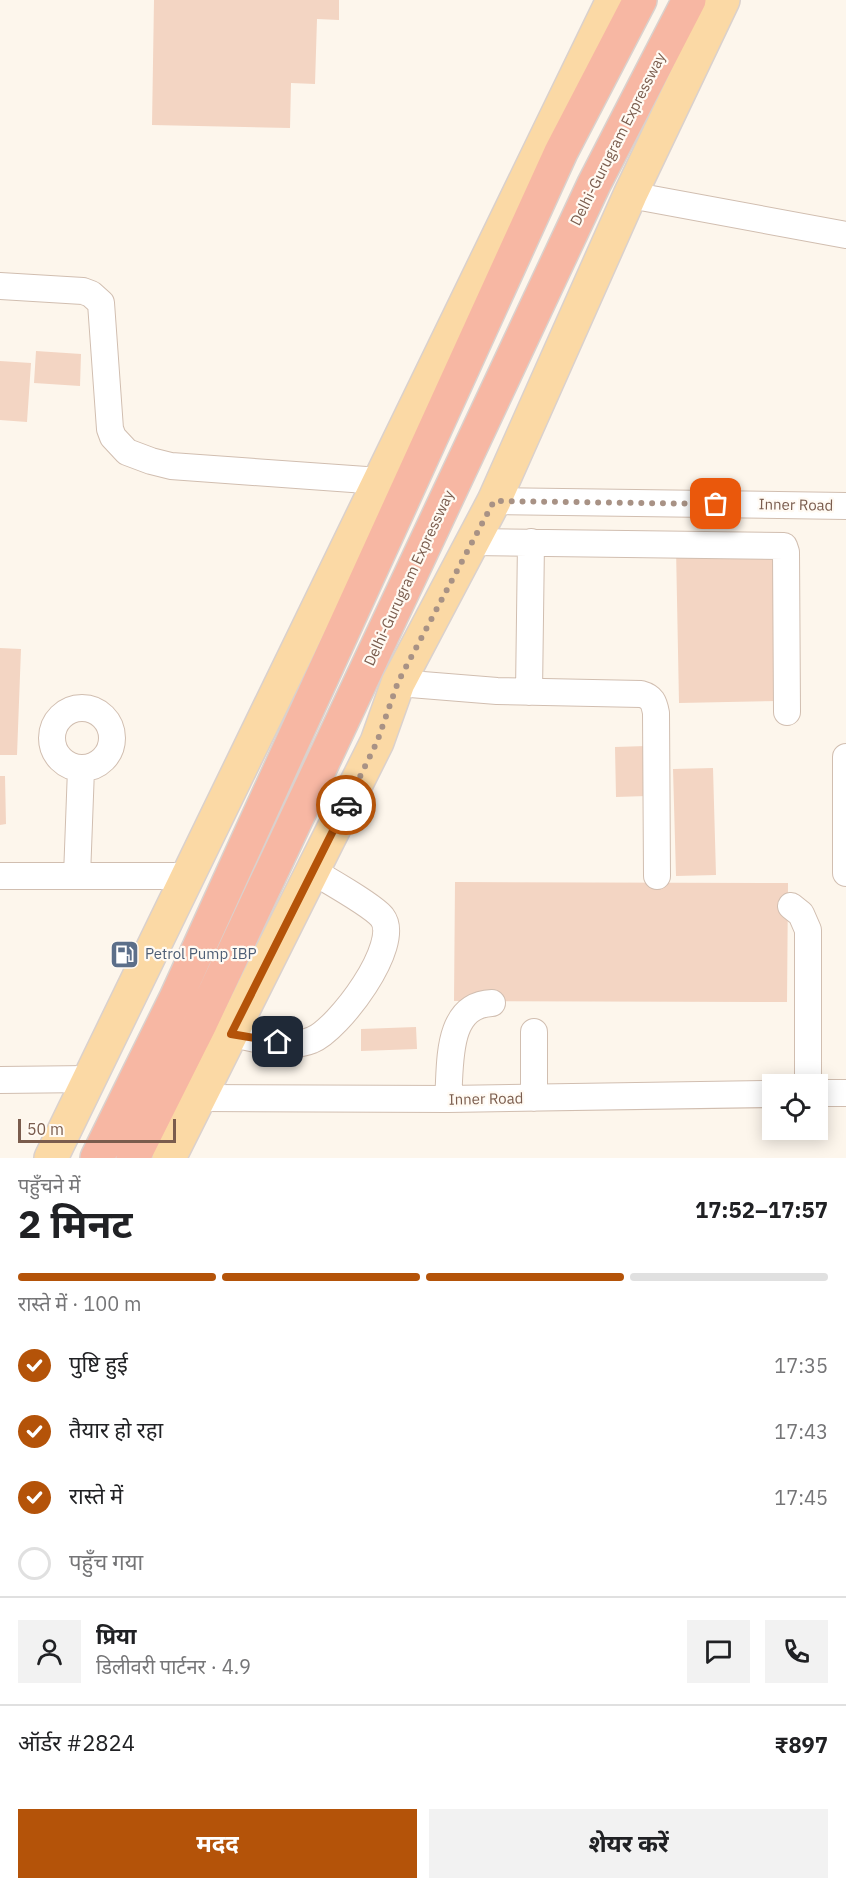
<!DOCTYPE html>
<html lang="hi">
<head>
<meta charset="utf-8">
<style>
  :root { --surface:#fff; --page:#f2f2f2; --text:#202124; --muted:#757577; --line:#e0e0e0; --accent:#b45309 }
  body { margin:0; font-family:"IBM Plex Sans","Noto Sans Devanagari",sans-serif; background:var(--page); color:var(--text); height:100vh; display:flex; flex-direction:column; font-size:22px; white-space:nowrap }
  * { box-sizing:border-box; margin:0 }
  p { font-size:20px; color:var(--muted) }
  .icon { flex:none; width:33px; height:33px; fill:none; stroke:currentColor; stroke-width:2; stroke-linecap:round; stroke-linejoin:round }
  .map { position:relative; height:1158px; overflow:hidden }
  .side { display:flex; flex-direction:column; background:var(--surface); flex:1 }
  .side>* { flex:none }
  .buttons { position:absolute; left:762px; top:1074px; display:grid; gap:12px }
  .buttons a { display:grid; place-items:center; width:66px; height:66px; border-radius:0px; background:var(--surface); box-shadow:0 3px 15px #0003; font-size:30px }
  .scale { position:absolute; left:18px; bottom:15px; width:158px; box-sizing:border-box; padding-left:6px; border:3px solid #7a5c4d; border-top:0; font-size:16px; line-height:21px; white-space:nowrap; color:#7a5c4d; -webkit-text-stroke:4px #fffaf3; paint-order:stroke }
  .pin { position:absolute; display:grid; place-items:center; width:51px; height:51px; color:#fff; margin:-26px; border-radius:12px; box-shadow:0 3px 9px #0006 }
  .courier { position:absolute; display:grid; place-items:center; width:60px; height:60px; margin:-30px; border:4px solid #b45309; border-radius:50%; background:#fff; color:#222; box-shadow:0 2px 8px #0007 }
  .overview em { font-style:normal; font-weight:700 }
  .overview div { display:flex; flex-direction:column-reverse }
  .overview { display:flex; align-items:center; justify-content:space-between; height:102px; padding:0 18px }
  h1 { font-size:39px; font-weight:700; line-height:45px }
  .bar { display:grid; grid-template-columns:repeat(4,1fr); gap:9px 6px; align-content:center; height:72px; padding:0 18px }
  .bar i { height:8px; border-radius:4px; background:var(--line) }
  .bar .selected { background:var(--accent) }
  .bar p { grid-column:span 4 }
  .line { display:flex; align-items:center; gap:15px; padding:0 18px; border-top:2px solid var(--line) }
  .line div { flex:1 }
  .round { display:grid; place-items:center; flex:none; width:63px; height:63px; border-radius:0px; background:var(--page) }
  ol { padding:0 18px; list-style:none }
  li { display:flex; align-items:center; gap:18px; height:66px }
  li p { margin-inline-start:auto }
  li .icon { padding:6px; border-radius:50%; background:var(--accent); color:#fff; stroke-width:4 }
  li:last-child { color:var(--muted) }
  li i { width:33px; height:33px; border:3px solid var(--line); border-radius:50% }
  .button { display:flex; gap:12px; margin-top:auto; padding:12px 18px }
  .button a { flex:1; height:69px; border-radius:0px; background:var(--accent); color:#fff; font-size:24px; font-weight:700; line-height:69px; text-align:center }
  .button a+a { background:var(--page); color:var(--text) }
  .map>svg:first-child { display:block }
  .building { fill:#f3d5c3 }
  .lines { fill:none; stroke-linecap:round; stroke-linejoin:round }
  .minor-casing { stroke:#d1beb0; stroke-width:28 }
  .major-casing { stroke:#dad1cd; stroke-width:36 }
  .highway-casing { stroke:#dad1cd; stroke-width:36 }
  .minor { stroke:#fff; stroke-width:26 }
  .major { stroke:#fbd9a5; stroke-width:33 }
  .highway { stroke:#f7b7a3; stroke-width:33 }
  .done { stroke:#a89285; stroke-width:6; stroke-dasharray:0 10.8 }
  .route { stroke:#b45309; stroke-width:8 }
  .labels { text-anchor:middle; stroke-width:4.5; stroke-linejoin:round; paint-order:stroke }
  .street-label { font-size:15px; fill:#7a5c4d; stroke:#fffaf3 }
  .service-label { font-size:15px; fill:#4e5e75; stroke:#fffaf3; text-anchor:start }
</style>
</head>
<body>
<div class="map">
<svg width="846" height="1158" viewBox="0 0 846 1158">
  <rect width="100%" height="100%" fill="#fdf6ec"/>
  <path class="building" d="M 154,0 L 339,0 L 339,20 L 317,19 L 315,84 L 291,83 L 290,128 L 152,125 Z
    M 36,351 L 81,354 L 80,386 L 34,383 Z
    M 0,361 L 31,363 L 27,422 L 0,420 Z
    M 777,546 L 780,701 L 679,703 L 676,548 Z
    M 0,648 L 21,649 L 17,755 L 0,755 Z
    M 646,746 L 647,796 L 616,797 L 615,747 Z
    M 713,768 L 716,875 L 676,876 L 673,769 Z
    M 0,776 L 5,776 L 6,824 L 0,825 Z
    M 455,882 L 788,883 L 787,1002 L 454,1001 Z
    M 416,1027 L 417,1049 L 361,1051 L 361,1029 Z"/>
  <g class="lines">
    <defs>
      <path id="minor" d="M 630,195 L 846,235
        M 0,286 L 83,291 L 91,294 L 101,303 L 110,429 L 113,437 L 127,452 L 151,461 L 171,466 L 380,481
        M 494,501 L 846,506
        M 471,542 L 784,546 L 786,552 L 787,712
        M 398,683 L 497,691 L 641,694 C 652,697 654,702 656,713 L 657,876
        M 529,692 L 531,542
        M52 738a30 30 0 1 1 60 0a30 30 0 1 1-60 0Z
        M 846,757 L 846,873
        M 0,876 L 188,876
        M 77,876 L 81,769
        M 791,906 L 801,914 L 808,930 L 808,1084
        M 534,1032 L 534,1098
        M 231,1034 C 256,1038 288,1050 312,1040 C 338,1030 403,944 382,917 C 372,905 329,881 314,872
        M 0,1080 L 90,1079
        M 818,1093 L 846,1093
        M 199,1098 L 448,1099 L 772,1094
        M 448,1099 C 451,1065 445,1005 492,1003"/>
      <path id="major" d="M 51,1158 L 613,0
        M 169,1158 L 377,742 L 398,683 L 494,501 L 630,195 L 723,0"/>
      <path id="highway" d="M 97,1158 L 176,998 L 561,152 L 640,0
        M 133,1158 L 201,1022 L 594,184 L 689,0"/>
    </defs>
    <use href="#minor" class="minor-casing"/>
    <use href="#major" class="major-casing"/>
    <use href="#highway" class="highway-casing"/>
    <use href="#minor" class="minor"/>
    <use href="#major" class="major"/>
    <use href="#highway" class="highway"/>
  </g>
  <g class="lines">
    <path class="done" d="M 346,805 L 377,742 L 398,682 L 494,501 L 716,504"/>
    <path class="route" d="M 278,1042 L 231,1034 L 346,805"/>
  </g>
  <defs>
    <symbol id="fuel-square" viewBox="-11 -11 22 22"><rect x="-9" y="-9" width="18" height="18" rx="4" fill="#5c6f8a" stroke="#fffaf3"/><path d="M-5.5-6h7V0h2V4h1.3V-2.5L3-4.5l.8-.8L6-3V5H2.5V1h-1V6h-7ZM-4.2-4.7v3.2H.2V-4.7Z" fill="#fff"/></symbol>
  </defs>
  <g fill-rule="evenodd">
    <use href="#fuel-square" x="108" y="938" width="33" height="33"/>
  </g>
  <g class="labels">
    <g class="street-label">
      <text transform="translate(618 139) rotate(-63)" y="5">Delhi-Gurugram Expressway</text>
      <text transform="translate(796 505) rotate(1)" y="5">Inner Road</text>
      <text transform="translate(409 578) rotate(-65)" y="5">Delhi-Gurugram Expressway</text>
      <text transform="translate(486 1099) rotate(-1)" y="5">Inner Road</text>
    </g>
    <g class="service-label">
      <text x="145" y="959">Petrol Pump IBP</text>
    </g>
  </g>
</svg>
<div class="buttons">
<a><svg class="icon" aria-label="locate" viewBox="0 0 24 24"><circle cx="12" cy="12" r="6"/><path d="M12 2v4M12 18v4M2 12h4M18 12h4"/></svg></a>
</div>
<div class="scale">50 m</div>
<div class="pin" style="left:716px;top:504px;background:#ea580c"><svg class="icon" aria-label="bag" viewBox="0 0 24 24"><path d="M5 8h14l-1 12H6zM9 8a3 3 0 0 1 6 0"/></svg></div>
<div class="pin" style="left:278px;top:1042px;background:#1f2937"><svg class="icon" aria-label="home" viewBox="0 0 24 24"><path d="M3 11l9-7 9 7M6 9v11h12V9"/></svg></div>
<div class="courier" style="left:346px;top:805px"><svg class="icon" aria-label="car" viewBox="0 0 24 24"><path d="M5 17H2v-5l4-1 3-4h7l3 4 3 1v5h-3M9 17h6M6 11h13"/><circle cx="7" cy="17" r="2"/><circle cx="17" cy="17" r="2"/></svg></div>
</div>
<section class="side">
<div class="overview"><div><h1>2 मिनट</h1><p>पहुँचने में</p></div><em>17:52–17:57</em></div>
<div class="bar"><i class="selected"></i><i class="selected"></i><i class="selected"></i><i></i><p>रास्ते में · 100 m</p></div>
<ol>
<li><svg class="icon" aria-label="check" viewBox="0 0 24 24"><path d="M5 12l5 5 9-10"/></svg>पुष्टि हुई<p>17:35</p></li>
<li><svg class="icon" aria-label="check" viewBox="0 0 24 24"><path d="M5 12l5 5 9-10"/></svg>तैयार हो रहा<p>17:43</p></li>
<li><svg class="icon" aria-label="check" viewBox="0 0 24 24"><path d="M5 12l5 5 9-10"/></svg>रास्ते में<p>17:45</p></li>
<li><i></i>पहुँच गया</li>
</ol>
<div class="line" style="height:108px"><a class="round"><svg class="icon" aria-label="person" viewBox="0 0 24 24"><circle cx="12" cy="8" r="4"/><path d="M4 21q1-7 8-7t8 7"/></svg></a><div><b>प्रिया</b><p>डिलीवरी पार्टनर · 4.9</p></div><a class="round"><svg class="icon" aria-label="chat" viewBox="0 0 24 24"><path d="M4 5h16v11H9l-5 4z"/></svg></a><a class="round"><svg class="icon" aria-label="phone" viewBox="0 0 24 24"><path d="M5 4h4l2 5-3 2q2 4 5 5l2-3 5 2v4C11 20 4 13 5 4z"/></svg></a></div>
<div class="line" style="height:78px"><div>ऑर्डर #2824</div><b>₹897</b></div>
<div class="button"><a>मदद</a><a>शेयर करें</a></div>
</section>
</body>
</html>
